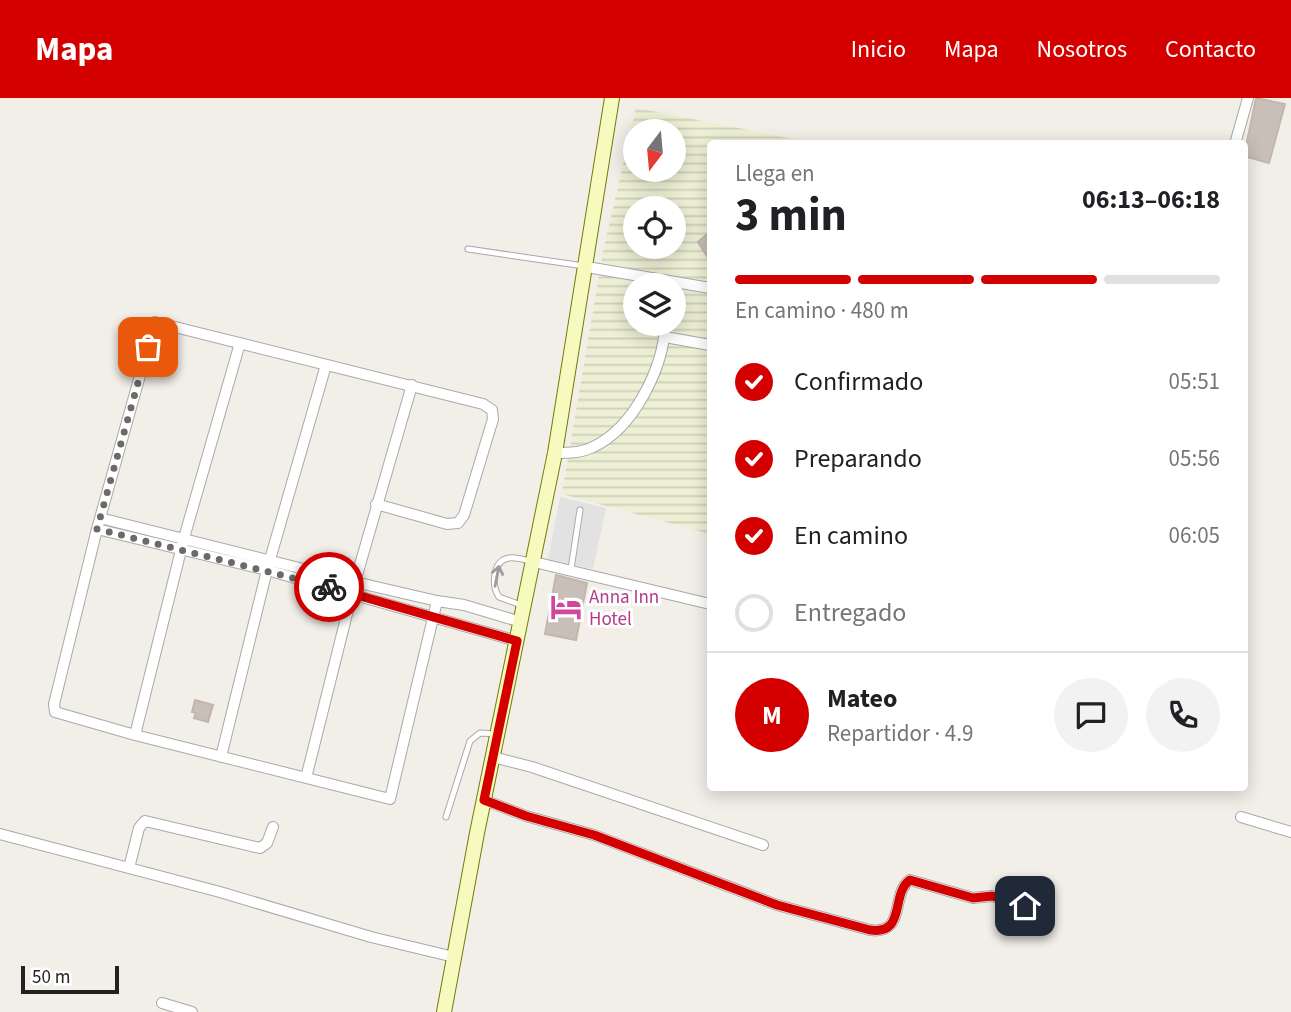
<!DOCTYPE html>
<html lang="es">
<head>
<meta charset="utf-8">
<style>
  :root { --surface:#fff; --page:#f2f2f2; --text:#202124; --muted:#757577; --line:#e0e0e0; --accent:#d40000 }
  body { margin:0; font-family:"Source Sans 3",sans-serif; background:var(--page); color:var(--text); height:100vh; display:flex; flex-direction:column; font-size:26px; white-space:nowrap }
  * { box-sizing:border-box; margin:0 }
  p { font-size:23px; color:var(--muted) }
  .icon { flex:none; width:38px; height:38px; fill:none; stroke:currentColor; stroke-width:2; stroke-linecap:round; stroke-linejoin:round }
  .map { position:relative; flex:1; overflow:hidden }
  .details { position:absolute; left:707px; top:42px; width:541px; height:651px; display:flex; flex-direction:column; background:var(--surface); border-radius:7px; box-shadow:0 4px 18px #0003 }
  .details>* { flex:none }
  .needle { width:46px; rotate:196deg }
  .fabs { position:absolute; left:623px; top:21px; display:grid; gap:14px }
  .fabs a { display:grid; place-items:center; width:63px; height:63px; border-radius:50%; background:var(--surface); box-shadow:0 4px 18px #0003; font-size:35px }
  .scale { position:absolute; left:21px; bottom:18px; width:98px; box-sizing:border-box; padding-left:7px; border:4px solid #222; border-top:0; font-size:19px; line-height:24px; white-space:nowrap; color:#222; -webkit-text-stroke:5px #fff; paint-order:stroke }
  .pin { position:absolute; display:grid; place-items:center; width:60px; height:60px; color:#fff; margin:-30px; border-radius:14px; box-shadow:0 4px 10px #0006 }
  .courier { position:absolute; display:grid; place-items:center; width:70px; height:70px; margin:-35px; border:5px solid #d40000; border-radius:50%; background:#fff; color:#222; box-shadow:0 2px 9px #0007 }
  .summary em { font-style:normal; font-weight:700 }
  .summary div { display:flex; flex-direction:column-reverse }
  .summary { display:flex; align-items:center; justify-content:space-between; height:119px; padding:0 28px }
  h1 { font-size:46px; font-weight:700; line-height:52px }
  .bar { display:grid; grid-template-columns:repeat(4,1fr); gap:10px 7px; align-content:center; height:84px; padding:0 28px }
  .bar i { height:9px; border-radius:5px; background:var(--line) }
  .bar .active { background:var(--accent) }
  .bar p { grid-column:span 4 }
  .line { display:flex; align-items:center; gap:18px; padding:0 28px; border-top:2px solid var(--line) }
  .line div { flex:1 }
  .round { display:grid; place-items:center; flex:none; width:74px; height:74px; border-radius:37px; background:var(--page) }
  ol { padding:0 28px; list-style:none }
  li { display:flex; align-items:center; gap:21px; height:77px }
  li p { margin-inline-start:auto }
  li .icon { padding:7px; border-radius:50%; background:var(--accent); color:#fff; stroke-width:4 }
  li:last-child { color:var(--muted) }
  li i { width:38px; height:38px; border:4px solid var(--line); border-radius:50% }
  header { display:flex; align-items:center; gap:42px; box-sizing:border-box; height:98px; padding:0 35px; background:var(--accent); color:#fff }
  header strong { font-size:33px }
  nav { display:flex; gap:38px; margin-inline-start:auto; font-size:24px }
  .map>svg:first-child { display:block }
  .farmland { fill:url(#farmland-rules); fill-rule:evenodd }
  .parking { fill:#e2e2e2 }
  .building { fill:#c7bfb8; stroke:#c4b6ab; stroke-width:2 }
  .lines { fill:none; stroke-linecap:round; stroke-linejoin:round }
  .service-casing { stroke:#a9a9a9; stroke-width:7 }
  .minor-casing { stroke:#a9a9a9; stroke-width:12 }
  .secondary-casing { stroke:#707d05; stroke-width:16 }
  .service { stroke:#fff; stroke-width:5 }
  .minor { stroke:#fff; stroke-width:10 }
  .secondary { stroke:#f7fabf; stroke-width:14 }
  .oneway { stroke:#9c9c9c }
  .done { stroke:#6b6a68; stroke-width:7; stroke-dasharray:0 12.6 }
  .route { stroke:#d40000; stroke-width:9 }
  .labels { text-anchor:middle; stroke-width:6; stroke-linejoin:round; paint-order:stroke }
  .hotel-label { font-size:19px; fill:#b23c85; stroke:#fff; text-anchor:start }
</style>
</head>
<body>
<header>
<strong>Mapa</strong>
<nav><a>Inicio</a><a>Mapa</a><a>Nosotros</a><a>Contacto</a></nav>
</header>
<div class="map">
<svg width="1291" height="914" viewBox="0 0 1291 914">
  <defs>
    <pattern id="farmland-rules" width="6" height="5" patternUnits="userSpaceOnUse" patternTransform="scale(1.75)"><rect width="6" height="5" fill="#eef0d5"/><path d="M0 2.5h6" fill="none" stroke="#ccceb7"/></pattern>
  </defs>
  <rect width="100%" height="100%" fill="#f2efe9"/>
  <path class="farmland" d="M 636,10 L 815,45 L 710,46 L 710,436 L 562,396 L 603,154 ZM 635,33 L 674,33 L 674,72 L 635,72 ZM 635,110 L 674,110 L 674,149 L 635,149 ZM 635,187 L 674,187 L 674,226 L 635,226 Z"/>
  <path class="parking" d="M 560,399 L 606,410 L 593,471 L 548,461 Z"/>
  <path class="building" d="M 1256,0 L 1285,6 L 1269,65 L 1244,58 Z
    M 710,134 L 710,163 L 698,144 Z
    M 556,477 L 587,485 L 576,542 L 545,536 Z
    M 195,602 L 213,607 L 208,624 L 194,620 L 196,615 L 192,614 Z"/>
  <g class="lines">
    <defs>
      <path id="service" d="M 468,151 L 584,168
        M 571,471 L 580,412
        M 521,507 L 499,499 C 491,487 493,462 509,460 C 517,459 525,462 533,464
        M 446,719 L 470,643 L 480,635 L 497,636"/>
      <path id="minor" d="M 1235,46 L 1248,0
        M 587,169 L 710,190
        M 665,239 L 710,247
        M 555,355 C 568,355 581,355 593,349 C 634,330 664,269 665,226
        M 376,406 L 447,426 L 458,425 L 464,417 L 493,321 L 492,312 L 483,306 L 155,224 L 97,431 L 54,606 L 55,614 L 135,637 L 390,701 L 437,503
        M 100,420 L 355,484 L 437,503 L 464,507 L 521,524
        M 97,431 L 267,472 L 517,543
        M 534,464 L 710,506
        M 135,637 L 184,440 L 240,245
        M 221,659 L 267,472 L 326,267
        M 493,659 L 532,669 L 763,747
        M 306,680 L 355,484 L 412,287
        M 484,702 L 526,718 L 594,737 L 777,807 L 870,832 C 907,837 890,796 910,782 L 973,800 L 992,798 L 1048,815
        M 1241,719 L 1291,734
        M 0,736 L 220,794 L 371,839 L 454,859
        M 129,770 L 139,730 L 145,723 L 260,750 L 267,745 L 273,729
        M 162,905 L 192,914"/>
      <path id="secondary" d="M 444,914 L 477,735 L 555,355 L 612,0"/>
    </defs>
    <use href="#service" class="service-casing"/>
    <use href="#minor" class="minor-casing"/>
    <use href="#secondary" class="secondary-casing"/>
    <use href="#service" class="service"/>
    <use href="#minor" class="minor"/>
    <use href="#secondary" class="secondary"/>
  </g>
  <defs><path id="oneway-shaft" d="M-6 0H5M1.5-3L5.5 0L1.5 3" fill="none" stroke-width="1.6" stroke-linecap="round" stroke-linejoin="round" transform="scale(1.75)"/></defs>
  <use class="oneway" href="#oneway-shaft" transform="translate(497 478) rotate(-79)"/>
  <g class="lines">
    <path class="done" d="M 148,249 L 97,431 L 329,489"/>
    <path class="route" d="M 329,489 L 517,543 L 484,702 L 526,718 L 594,737 L 777,807 L 870,832 C 907,837 890,796 910,782 L 973,800 L 992,798 L 1025,808"/>
  </g>
  <defs>
    <symbol id="hotel-bare" viewBox="-9 -9 18 18"><path d="M-6-4.5h1.5V1H6V5H4.5V3h-9V5H-6ZM-4 0a1.8 1.8 0 1 1 3.6 0ZM.5 0V-2.5h3Q6-2.5 6 0Z" fill="#d1479c" stroke="#fff" stroke-width="2.5" paint-order="stroke"/></symbol>
  </defs>
  <g fill-rule="evenodd">
    <use href="#hotel-bare" x="544" y="487" width="44" height="44"/>
  </g>
  <g class="labels">
    <g class="hotel-label">
      <text x="589" y="505">Anna Inn<tspan x="589" dy="22">Hotel</tspan></text>
    </g>
  </g>
</svg>
<div class="fabs">
<a><svg class="needle" viewBox="-14 -14 28 28"><path d="M0-13l5 13h-10z" fill="#e53935"/><path d="M0 13l5-13h-10z" fill="#757577"/></svg></a>
<a><svg class="icon" aria-label="locate" viewBox="0 0 24 24"><circle cx="12" cy="12" r="6"/><path d="M12 2v4M12 18v4M2 12h4M18 12h4"/></svg></a>
<a><svg class="icon" aria-label="layers" viewBox="0 0 24 24"><path d="M12 4l9 5-9 5-9-5zM3 14l9 5 9-5"/></svg></a>
</div>
<div class="scale">50 m</div>
<div class="pin" style="left:148px;top:249px;background:#ea580c"><svg class="icon" aria-label="bag" viewBox="0 0 24 24"><path d="M5 8h14l-1 12H6zM9 8a3 3 0 0 1 6 0"/></svg></div>
<div class="pin" style="left:1025px;top:808px;background:#1f2937"><svg class="icon" aria-label="home" viewBox="0 0 24 24"><path d="M3 11l9-7 9 7M6 9v11h12V9"/></svg></div>
<div class="courier" style="left:329px;top:489px"><svg class="icon" aria-label="bike" viewBox="0 0 24 24"><circle cx="6" cy="16" r="4"/><circle cx="18" cy="16" r="4"/><path d="M6 16l4-8h5l3 8M10 8l3 8H6M13 5h3"/></svg></div>
<section class="details">
<div class="summary"><div><h1>3 min</h1><p>Llega en</p></div><em>06:13–06:18</em></div>
<div class="bar"><i class="active"></i><i class="active"></i><i class="active"></i><i></i><p>En camino · 480 m</p></div>
<ol>
<li><svg class="icon" aria-label="check" viewBox="0 0 24 24"><path d="M5 12l5 5 9-10"/></svg>Confirmado<p>05:51</p></li>
<li><svg class="icon" aria-label="check" viewBox="0 0 24 24"><path d="M5 12l5 5 9-10"/></svg>Preparando<p>05:56</p></li>
<li><svg class="icon" aria-label="check" viewBox="0 0 24 24"><path d="M5 12l5 5 9-10"/></svg>En camino<p>06:05</p></li>
<li><i></i>Entregado</li>
</ol>
<div class="line" style="height:126px"><b class="round" style="background:var(--accent);color:#fff">M</b><div><b>Mateo</b><p>Repartidor · 4.9</p></div><a class="round"><svg class="icon" aria-label="chat" viewBox="0 0 24 24"><path d="M4 5h16v11H9l-5 4z"/></svg></a><a class="round"><svg class="icon" aria-label="phone" viewBox="0 0 24 24"><path d="M5 4h4l2 5-3 2q2 4 5 5l2-3 5 2v4C11 20 4 13 5 4z"/></svg></a></div>
</section>
</div>
</body>
</html>
